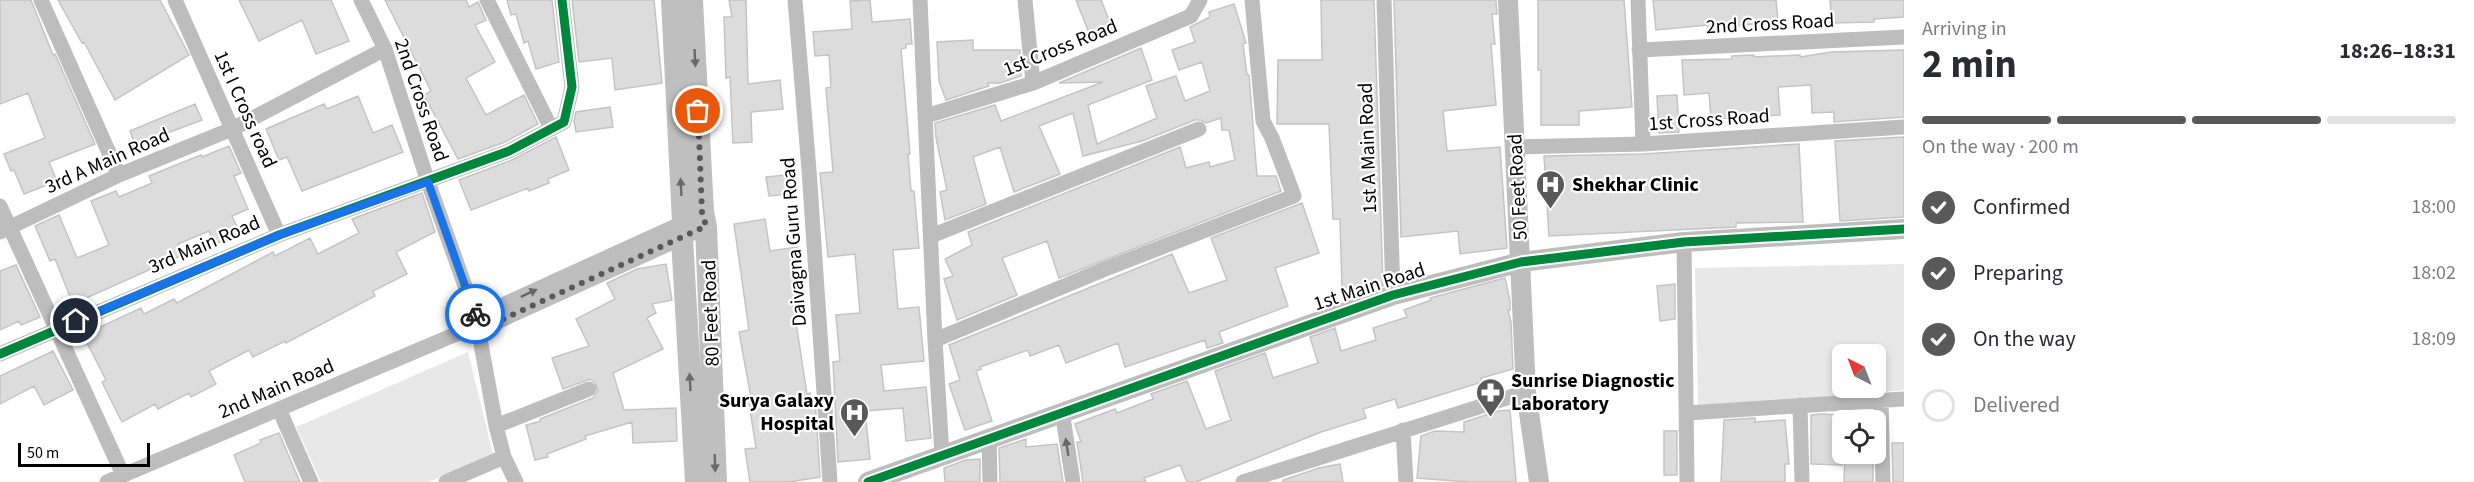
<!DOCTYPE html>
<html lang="en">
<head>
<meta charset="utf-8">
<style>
  :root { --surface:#fff; --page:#f7f7f7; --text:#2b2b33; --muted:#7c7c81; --line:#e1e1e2; --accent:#595959 }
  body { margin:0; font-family:"Source Sans 3",sans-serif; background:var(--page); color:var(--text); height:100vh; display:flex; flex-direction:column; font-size:22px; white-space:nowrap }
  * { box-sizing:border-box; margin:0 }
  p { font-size:20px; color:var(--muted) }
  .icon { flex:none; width:33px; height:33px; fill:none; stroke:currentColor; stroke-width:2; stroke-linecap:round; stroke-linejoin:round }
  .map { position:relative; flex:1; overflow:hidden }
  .details { display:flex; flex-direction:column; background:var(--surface); width:570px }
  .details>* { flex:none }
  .needle { width:39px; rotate:318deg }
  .fabs { position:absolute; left:1832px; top:344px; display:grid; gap:12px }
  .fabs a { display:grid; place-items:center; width:54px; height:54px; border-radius:9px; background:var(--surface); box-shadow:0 3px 9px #0003; font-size:30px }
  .scale { position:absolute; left:18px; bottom:15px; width:132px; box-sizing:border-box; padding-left:6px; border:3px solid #000; border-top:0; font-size:16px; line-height:21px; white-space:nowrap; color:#000; -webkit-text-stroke:4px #fff; paint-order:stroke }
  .pin { position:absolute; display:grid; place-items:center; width:51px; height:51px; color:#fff; margin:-26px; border:3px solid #fff; border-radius:50%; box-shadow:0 2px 6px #0007 }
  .courier { position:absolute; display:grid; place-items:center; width:60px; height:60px; margin:-30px; border:4px solid #1a73e8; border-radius:50%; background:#fff; color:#222; box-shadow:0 2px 8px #0007 }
  .summary em { font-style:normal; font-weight:700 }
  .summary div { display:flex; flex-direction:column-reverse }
  .summary { display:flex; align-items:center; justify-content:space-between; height:102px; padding:0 18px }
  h1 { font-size:39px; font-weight:700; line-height:45px }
  .bar { display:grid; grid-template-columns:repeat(4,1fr); gap:9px 6px; align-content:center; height:72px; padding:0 18px }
  .bar i { height:8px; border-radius:4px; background:var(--line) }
  .bar .active { background:var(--accent) }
  .bar p { grid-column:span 4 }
  ol { padding:0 18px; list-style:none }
  li { display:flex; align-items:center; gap:18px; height:66px }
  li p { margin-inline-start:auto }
  li .icon { padding:6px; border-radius:50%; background:var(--accent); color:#fff; stroke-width:4 }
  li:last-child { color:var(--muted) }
  li i { width:33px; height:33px; border:3px solid var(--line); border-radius:50% }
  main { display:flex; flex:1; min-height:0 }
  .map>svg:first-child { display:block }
  .green { fill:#e8e8e8; fill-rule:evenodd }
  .building { fill:#dcdcdc; stroke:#c4c4c4; stroke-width:1.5 }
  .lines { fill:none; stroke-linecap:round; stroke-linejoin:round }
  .minor { stroke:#bdbdbd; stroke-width:15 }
  .tertiary { stroke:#bdbdbd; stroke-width:20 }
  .secondary { stroke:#bfbfbf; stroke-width:22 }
  .cycleway-casing { stroke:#fff; stroke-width:13 }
  .cycleway { stroke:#00873e; stroke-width:9 }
  .oneway { fill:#696969 }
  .oneway2 { fill:#686868 }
  .done { stroke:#595959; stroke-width:6; stroke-dasharray:0 10.8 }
  .route { stroke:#1a73e8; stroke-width:8 }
  .labels { text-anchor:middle; stroke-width:4.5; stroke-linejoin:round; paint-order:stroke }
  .street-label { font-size:20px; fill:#000; stroke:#fff }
  .poi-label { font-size:20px; font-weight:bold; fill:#000; stroke:#fff; text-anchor:start }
</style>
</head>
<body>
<main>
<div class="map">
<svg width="1904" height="482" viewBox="0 0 1904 482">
  <rect width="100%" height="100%" fill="#fff"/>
  <path class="green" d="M 1904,264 L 1904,390 L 1779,402 L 1698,405 L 1695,268 ZM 1842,354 L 1875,354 L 1875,387 L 1842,387 Z
    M 468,352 L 493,454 L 429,482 L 321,482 L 296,427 Z"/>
  <path class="building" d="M 0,0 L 31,0 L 53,55 L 55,54 L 95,144 L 49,162 L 57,181 L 24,194 L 14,170 L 11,171 L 4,154 L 45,138 L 28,93 L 0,104 Z
    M 58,0 L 160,0 L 189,55 L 115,100 L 84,42 L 82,43 Z
    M 239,0 L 331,0 L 349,41 L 316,54 L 302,20 L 259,41 Z
    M 385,0 L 466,0 L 469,7 L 478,2 L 486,20 L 475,25 L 495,62 L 466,78 L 486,115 L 524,95 L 538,124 L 505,142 L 458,159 L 424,95 L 431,91 Z
    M 507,0 L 552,0 L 559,62 L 536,69 L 528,41 L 524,43 L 516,14 L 511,15 Z
    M 572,0 L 654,0 L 662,83 L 615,90 L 612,58 L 579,62 Z
    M 729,0 L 746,0 L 748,84 L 780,80 L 783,109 L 751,112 L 752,142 L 733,143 L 730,77 L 726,78 L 724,17 L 732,17 Z
    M 867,0 L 870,0 L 872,22 L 910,19 L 912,44 L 906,44 L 906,48 L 901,49 L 910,154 L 908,154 L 911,191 L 914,191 L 919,248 L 893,250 L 898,309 L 919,307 L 924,361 L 881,365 L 884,391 L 926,387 L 931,438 L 906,441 L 903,408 L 865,411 L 870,459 L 838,462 L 833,362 L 840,361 L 836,315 L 860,313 L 855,254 L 828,257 L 820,173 L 833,172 L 826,88 L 831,87 L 829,55 L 815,56 L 813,32 L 852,29 L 850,1 Z
    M 1076,0 L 1101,0 L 1114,32 L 1091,38 Z
    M 1321,0 L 1374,0 L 1383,286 L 1342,288 L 1340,219 L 1333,219 L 1329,124 L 1277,124 L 1278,60 L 1322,60 Z
    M 1394,0 L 1496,0 L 1497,14 L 1492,14 L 1495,44 L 1491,44 L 1496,105 L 1443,111 L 1447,151 L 1500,147 L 1507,248 L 1460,254 L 1458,231 L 1401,237 Z
    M 1538,0 L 1624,0 L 1632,107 L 1579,111 L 1579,125 L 1541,125 L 1541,70 L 1538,70 Z
    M 1653,0 L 1776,0 L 1778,22 L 1708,28 L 1708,25 L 1656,30 Z
    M 1830,0 L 1904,0 L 1904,17 L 1874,19 L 1874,22 L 1832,23 Z
    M 1234,4 L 1246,43 L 1243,44 L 1247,75 L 1249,75 L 1257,176 L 1276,176 L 1281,191 L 1059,278 L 1047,241 L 1002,258 L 1017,295 L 957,320 L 944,279 L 953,276 L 945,259 L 972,245 L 968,232 L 1180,147 L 1186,168 L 1209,162 L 1210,167 L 1235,160 L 1229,130 L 1222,130 L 1221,118 L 1206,123 L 1201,120 L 1195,120 L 1142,141 L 1083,156 L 1073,113 L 1039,126 L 1060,174 L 1014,192 L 1000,147 L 973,157 L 986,204 L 945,220 L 940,192 L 947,190 L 936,138 L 935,123 L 995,105 L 1001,121 L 1103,82 L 1059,83 L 1141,48 L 1152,80 L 1088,105 L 1097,144 L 1157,118 L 1146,86 L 1176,76 L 1185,101 L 1210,91 L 1202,62 L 1179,70 L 1172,50 L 1195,42 L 1190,27 L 1210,17 L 1209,12 Z
    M 973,40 L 973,50 L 1020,50 L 1021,76 L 1000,83 L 988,83 L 989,86 L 946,100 L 939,81 L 937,42 Z
    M 1904,50 L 1904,117 L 1834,122 L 1834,112 L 1812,113 L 1811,85 L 1778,87 L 1780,115 L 1711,119 L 1709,93 L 1684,95 L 1682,60 L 1732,59 L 1732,56 L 1754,55 L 1754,57 L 1800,55 L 1800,57 L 1831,52 Z
    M 1677,95 L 1679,132 L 1659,133 L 1657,96 Z
    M 358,96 L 373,133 L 392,125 L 403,152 L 302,191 L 287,157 L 279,160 L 266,129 L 324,104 L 327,109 Z
    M 195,104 L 202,120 L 135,145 L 130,131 Z
    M 610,107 L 613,127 L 576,132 L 574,121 L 576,112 Z
    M 556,137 L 569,170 L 548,179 L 549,183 L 529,191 L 528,188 L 471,210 L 459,180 L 512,160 Z
    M 1904,137 L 1904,217 L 1840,221 L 1835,141 Z
    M 1799,144 L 1803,222 L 1736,223 L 1736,227 L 1549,236 L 1544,156 L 1643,154 Z
    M 229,146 L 241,173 L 234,176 L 248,209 L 232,216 L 240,233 L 215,244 L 209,231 L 178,244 L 182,255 L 73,304 L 55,259 L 50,261 L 35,226 L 59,215 L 77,258 L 109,245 L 91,201 L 116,191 L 119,197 L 152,183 L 149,176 L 201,155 L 202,157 Z
    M 786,175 L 788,194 L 769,196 L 766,177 Z
    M 422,193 L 435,232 L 396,252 L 407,274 L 373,291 L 375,296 L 286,343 L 285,341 L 253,357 L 249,350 L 209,371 L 216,384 L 191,397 L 189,393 L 158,409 L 155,404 L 122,422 L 102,382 L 106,380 L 83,335 L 141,308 L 144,314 L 174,299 L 177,303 L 273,252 L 275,256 L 310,238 L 318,254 L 359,233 L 352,219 Z
    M 1302,203 L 1319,253 L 1275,268 L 1288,306 L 1219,332 L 1223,343 L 1207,348 L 1205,340 L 1125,367 L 1118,343 L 1066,363 L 1059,345 L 1030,356 L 1028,350 L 980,367 L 981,369 L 976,371 L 992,421 L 965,430 L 949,384 L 960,380 L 949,345 L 1172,254 L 1189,293 L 1227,280 L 1211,238 Z
    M 765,219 L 770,251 L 797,247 L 804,290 L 799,290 L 803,314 L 795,316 L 807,394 L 810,393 L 810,397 L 815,397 L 820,477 L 789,482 L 750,482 L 745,449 L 756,448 L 749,403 L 752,403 L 739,332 L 749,330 L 734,224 Z
    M 666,264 L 672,300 L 652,304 L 656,313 L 647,318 L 663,349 L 613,373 L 624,410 L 676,408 L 677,441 L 633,443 L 632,422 L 585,436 L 586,439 L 547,454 L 548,457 L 535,460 L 526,425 L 541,421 L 540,419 L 593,398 L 598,391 L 595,382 L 590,379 L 563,389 L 552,358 L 589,346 L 576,319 L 615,299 L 607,283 L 637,269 Z
    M 16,265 L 40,317 L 21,325 L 19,321 L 0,330 L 0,271 Z
    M 1505,278 L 1510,301 L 1510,310 L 1508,311 L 1511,322 L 1513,369 L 1481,378 L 1482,382 L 1398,408 L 1395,399 L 1363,409 L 1366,418 L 1321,432 L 1196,482 L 1187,482 L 1180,465 L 1144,478 L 1146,482 L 1083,482 L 1077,442 L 1081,442 L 1075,424 L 1115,409 L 1117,413 L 1153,399 L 1151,394 L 1187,381 L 1206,429 L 1231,420 L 1215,371 L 1265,353 L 1273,378 L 1318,363 L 1310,337 L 1335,328 L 1341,351 L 1376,340 L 1373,328 L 1407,317 L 1404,310 L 1431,300 L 1430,298 Z
    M 1675,284 L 1675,319 L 1660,321 L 1657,286 Z
    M 53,351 L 73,390 L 44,405 L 34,386 L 0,404 L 0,376 Z
    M 1510,410 L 1516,482 L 1469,482 L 1417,478 L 1421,436 L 1435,431 L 1464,432 L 1464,422 L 1498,411 Z
    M 1820,414 L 1840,415 L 1839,420 L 1842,420 L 1842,465 L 1811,464 L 1811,415 Z
    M 1755,418 L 1755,422 L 1785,420 L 1789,464 L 1785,464 L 1785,482 L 1721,482 L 1724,420 Z
    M 1664,431 L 1677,431 L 1677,475 L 1664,475 Z
    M 279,433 L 300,482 L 245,482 L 234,455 L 261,443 L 260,440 Z
    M 1026,439 L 1026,447 L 1057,444 L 1063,482 L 1000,482 L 999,448 Z
    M 1892,443 L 1904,443 L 1904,482 L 1893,482 Z
    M 1845,453 L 1873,453 L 1873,482 L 1844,482 Z
    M 980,459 L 980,482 L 945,482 L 944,468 L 966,460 Z
    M 1340,464 L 1343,482 L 1283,482 L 1283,480 L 1319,468 Z"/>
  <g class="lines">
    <path class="minor" d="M 41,0 L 119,175
      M 175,0 L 279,235
      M 361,0 L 385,49 L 428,182 L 476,317 L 496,426 L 504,457 L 516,482
      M 487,0 L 551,128
      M 795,0 L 809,170 L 830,482
      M 920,0 L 935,340 L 942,455
      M 1025,0 L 1033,83
      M 1384,0 L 1393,295
      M 1638,0 L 1643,144
      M 1639,50 L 1904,37
      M 926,116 L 1033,83 L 1191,16 L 1200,0
      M 1516,147 L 1643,144 L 1904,127
      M 0,206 L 123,475
      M 0,232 L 119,175 L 232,129 L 385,49
      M 931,236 L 1199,129
      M 1684,242 L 1687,482
      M 470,323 L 476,317 L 689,220
      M 935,340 L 1105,269 L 1294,196 L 1272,138 L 1263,121 L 1252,0
      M 0,354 L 279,235 L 509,151 L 564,122 L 572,87 L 562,0
      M 1881,400 L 1883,482
      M 1800,405 L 1802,482
      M 279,409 L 311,482
      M 1062,411 L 1073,482
      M 1687,413 L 1904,399
      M 496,426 L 589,389
      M 1403,430 L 1406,482
      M 989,437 L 990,482
      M 107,482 L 461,332 L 479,330 L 706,227
      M 446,482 L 504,457
      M 1243,482 L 1526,392"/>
    <path class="tertiary" d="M 1508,0 L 1526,392 L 1539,482
      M 868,482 L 1393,295 L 1521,262 L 1684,242 L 1904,229"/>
    <path class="secondary" d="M 672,0 L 683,222 L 682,239 L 696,482
      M 692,0 L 703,212 L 706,227 L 716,482"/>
    <defs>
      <path id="cycleway" d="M 0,354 L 279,235 L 509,151 L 564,122 L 572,87 L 562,0
        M 868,482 L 1393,295 L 1521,262 L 1684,242 L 1904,229"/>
    </defs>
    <use href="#cycleway" class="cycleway-casing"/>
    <use href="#cycleway" class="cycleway"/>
  </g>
  <defs><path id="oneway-solid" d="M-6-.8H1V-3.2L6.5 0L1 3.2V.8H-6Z" transform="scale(1.5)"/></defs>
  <g class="oneway">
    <use href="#oneway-solid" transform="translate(695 58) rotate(87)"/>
    <use href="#oneway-solid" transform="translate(681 187) rotate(-93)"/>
    <use href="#oneway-solid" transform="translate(690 382) rotate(-93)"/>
    <use href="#oneway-solid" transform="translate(715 463) rotate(88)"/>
  </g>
  <g class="oneway2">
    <use href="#oneway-solid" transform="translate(529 293) rotate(-25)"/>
    <use href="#oneway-solid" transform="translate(1067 447) rotate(-99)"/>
  </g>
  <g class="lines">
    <path class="done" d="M 475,314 L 479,330 L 706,226 L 702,212 L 698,111"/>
    <path class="route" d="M 76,321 L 279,235 L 428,182 L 475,314"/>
  </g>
  <defs>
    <symbol id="hospital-pin" viewBox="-11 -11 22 30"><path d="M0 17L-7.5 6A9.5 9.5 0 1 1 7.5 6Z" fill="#595959" stroke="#fff"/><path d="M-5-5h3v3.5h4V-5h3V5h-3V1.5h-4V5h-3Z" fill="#fff"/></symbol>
    <symbol id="pharmacy-pin" viewBox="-11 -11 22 30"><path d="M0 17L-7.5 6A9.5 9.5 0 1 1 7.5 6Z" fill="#595959" stroke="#fff"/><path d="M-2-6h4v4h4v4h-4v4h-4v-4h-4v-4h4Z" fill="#fff"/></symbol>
  </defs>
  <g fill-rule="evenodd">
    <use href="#hospital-pin" x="1534" y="168" width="33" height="45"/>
    <use href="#pharmacy-pin" x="1474" y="376" width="33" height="45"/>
    <use href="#hospital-pin" x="838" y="396" width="33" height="45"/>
  </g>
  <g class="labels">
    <g class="street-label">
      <text transform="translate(1770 23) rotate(-3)" y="7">2nd Cross Road</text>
      <text transform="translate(1060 47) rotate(-22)" y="7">1st Cross Road</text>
      <text transform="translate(422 100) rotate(71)" y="7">2nd Cross Road</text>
      <text transform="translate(246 109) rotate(66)" y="7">1st I Cross road</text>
      <text transform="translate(1709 119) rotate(-4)" y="7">1st Cross Road</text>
      <text transform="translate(1367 148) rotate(-92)" y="7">1st A Main Road</text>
      <text transform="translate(107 160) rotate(-24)" y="7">3rd A Main Road</text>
      <text transform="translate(1517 187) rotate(-93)" y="7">50 Feet Road</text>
      <text transform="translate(793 242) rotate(-94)" y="7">Daivagna Guru Road</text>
      <text transform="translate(204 244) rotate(-23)" y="7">3rd Main Road</text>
      <text transform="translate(1369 286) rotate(-18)" y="7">1st Main Road</text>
      <text transform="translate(710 313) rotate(-92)" y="7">80 Feet Road</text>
      <text transform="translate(276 388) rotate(-23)" y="7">2nd Main Road</text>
    </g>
    <g class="poi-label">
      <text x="1572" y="191">Shekhar Clinic</text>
      <text x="1511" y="387">Sunrise Diagnostic<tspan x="1511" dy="23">Laboratory</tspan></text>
      <text x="834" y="407" text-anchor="end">Surya Galaxy<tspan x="834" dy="23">Hospital</tspan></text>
    </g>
  </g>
</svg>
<div class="fabs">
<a><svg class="needle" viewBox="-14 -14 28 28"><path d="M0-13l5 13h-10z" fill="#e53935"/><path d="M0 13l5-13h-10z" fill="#7c7c81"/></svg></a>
<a><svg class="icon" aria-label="locate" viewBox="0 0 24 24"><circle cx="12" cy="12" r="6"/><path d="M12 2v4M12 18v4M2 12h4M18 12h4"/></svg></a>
</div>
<div class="scale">50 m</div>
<div class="pin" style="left:698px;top:111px;background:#ea580c"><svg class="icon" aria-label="bag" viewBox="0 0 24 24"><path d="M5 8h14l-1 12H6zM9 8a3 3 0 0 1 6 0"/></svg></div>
<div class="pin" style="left:76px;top:321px;background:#1f2937"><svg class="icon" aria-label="home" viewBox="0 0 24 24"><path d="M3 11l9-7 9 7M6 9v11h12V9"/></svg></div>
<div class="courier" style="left:475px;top:314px"><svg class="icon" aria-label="bike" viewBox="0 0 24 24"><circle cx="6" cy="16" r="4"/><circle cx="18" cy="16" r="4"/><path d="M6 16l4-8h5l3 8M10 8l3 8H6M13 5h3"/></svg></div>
</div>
<section class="details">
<div class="summary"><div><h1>2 min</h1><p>Arriving in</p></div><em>18:26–18:31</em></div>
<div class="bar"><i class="active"></i><i class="active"></i><i class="active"></i><i></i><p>On the way · 200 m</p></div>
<ol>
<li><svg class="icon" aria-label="check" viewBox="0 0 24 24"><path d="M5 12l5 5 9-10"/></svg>Confirmed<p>18:00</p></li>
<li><svg class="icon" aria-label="check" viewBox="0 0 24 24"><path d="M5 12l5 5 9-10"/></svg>Preparing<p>18:02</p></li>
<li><svg class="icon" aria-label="check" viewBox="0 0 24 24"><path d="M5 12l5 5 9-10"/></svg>On the way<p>18:09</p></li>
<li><i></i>Delivered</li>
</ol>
</section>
</main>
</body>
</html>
